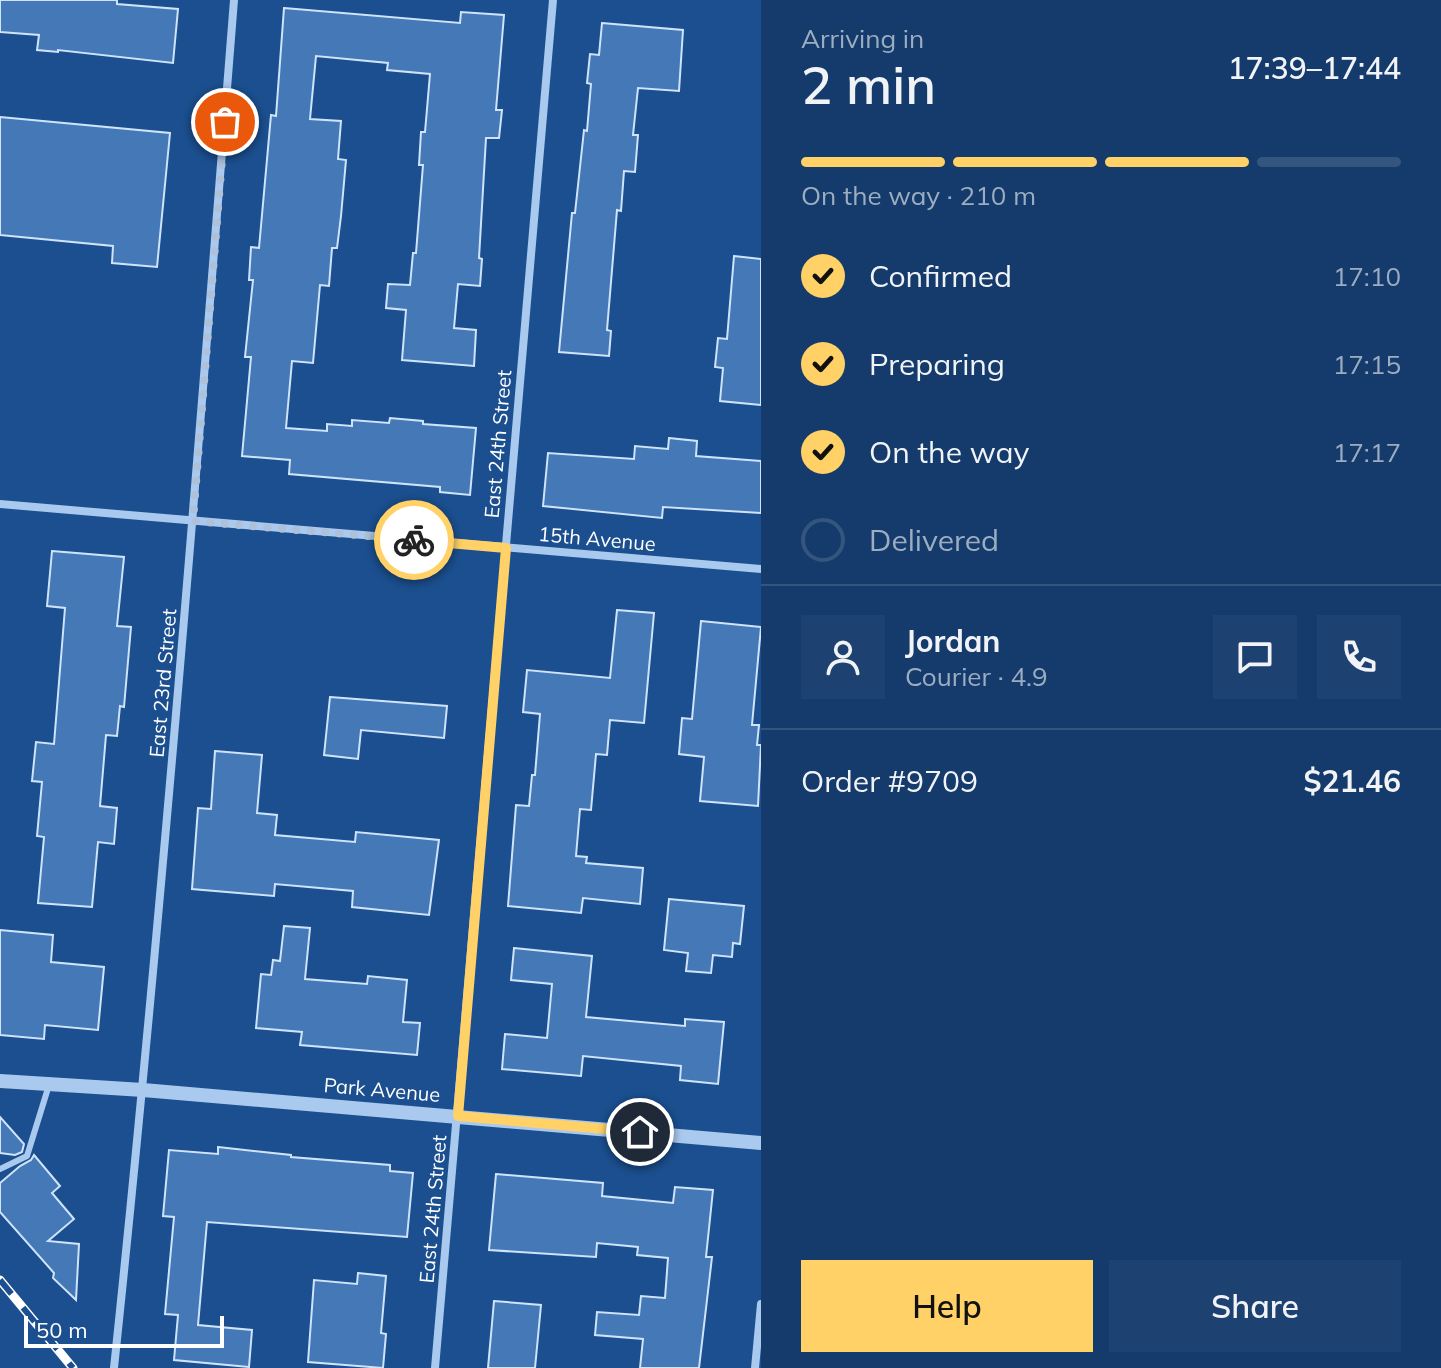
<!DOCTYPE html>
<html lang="en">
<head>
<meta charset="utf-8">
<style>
  :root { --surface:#143b6b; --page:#1d4271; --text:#f1f3f6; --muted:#9dadc1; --line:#33557e; --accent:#ffd166 }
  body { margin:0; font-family:Mulish,sans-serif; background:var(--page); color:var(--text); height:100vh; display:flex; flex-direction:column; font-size:30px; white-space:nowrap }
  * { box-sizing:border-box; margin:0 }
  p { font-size:26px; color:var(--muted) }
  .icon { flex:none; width:44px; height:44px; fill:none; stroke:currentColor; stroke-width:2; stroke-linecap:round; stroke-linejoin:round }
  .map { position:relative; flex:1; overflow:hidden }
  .details { display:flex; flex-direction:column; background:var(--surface); width:680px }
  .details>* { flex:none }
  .scale { position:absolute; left:24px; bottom:20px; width:200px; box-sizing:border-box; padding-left:8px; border:4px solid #fff; border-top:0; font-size:22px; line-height:28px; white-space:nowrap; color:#fff; -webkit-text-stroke:6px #1b4f8f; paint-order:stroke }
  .pin { position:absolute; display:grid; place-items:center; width:68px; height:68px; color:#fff; margin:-34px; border:4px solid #fff; border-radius:50%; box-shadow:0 2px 8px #0007 }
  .courier { position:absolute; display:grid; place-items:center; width:80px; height:80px; margin:-40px; border:6px solid #ffd166; border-radius:50%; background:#fff; color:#222; box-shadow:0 2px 10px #0007 }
  .summary em { font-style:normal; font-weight:600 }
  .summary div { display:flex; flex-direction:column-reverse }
  .summary { display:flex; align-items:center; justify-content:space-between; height:136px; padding:0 40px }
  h1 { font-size:52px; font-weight:600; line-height:60px }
  .bar { display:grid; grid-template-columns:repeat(4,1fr); gap:12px 8px; align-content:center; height:96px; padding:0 40px }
  .bar i { height:10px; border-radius:6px; background:var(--line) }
  .bar .on { background:var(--accent) }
  .bar p { grid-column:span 4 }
  .line { display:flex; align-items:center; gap:20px; padding:0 40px; border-top:2px solid var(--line) }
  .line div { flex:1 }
  .round { display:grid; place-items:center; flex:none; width:84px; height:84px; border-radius:0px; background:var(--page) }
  ol { padding:0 40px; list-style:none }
  li { display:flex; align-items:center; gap:24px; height:88px }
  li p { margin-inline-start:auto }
  li .icon { padding:8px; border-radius:50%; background:var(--accent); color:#111; stroke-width:4 }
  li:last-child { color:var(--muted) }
  li i { width:44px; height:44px; border:4px solid var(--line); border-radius:50% }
  .primary-button { display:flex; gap:16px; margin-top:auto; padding:16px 40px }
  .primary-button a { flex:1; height:92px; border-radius:0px; background:var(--accent); color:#111; font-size:32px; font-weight:600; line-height:92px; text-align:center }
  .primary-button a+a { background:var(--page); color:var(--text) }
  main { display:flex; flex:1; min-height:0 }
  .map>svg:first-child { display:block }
  .building { fill:#4478b7; stroke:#cfe3fa; stroke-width:2 }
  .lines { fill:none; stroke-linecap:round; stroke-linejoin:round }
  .service { stroke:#a9c9ee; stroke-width:6 }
  .minor { stroke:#a9c9ee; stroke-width:8 }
  .tertiary { stroke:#a9c9ee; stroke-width:14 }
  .rail-casing { stroke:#fff; stroke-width:9 }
  .rail { stroke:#1b4f8f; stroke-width:6; stroke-dasharray:18; stroke-linecap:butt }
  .done { stroke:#afc1d8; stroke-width:8; stroke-dasharray:0 14.4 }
  .route { stroke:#ffd166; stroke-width:10 }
  .labels { text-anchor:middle; stroke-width:7; stroke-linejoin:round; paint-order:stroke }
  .street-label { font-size:20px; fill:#fff; stroke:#1b4f8f }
</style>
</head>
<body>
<main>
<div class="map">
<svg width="761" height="1368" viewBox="0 0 761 1368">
  <rect width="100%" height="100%" fill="#1b4f8f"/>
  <path class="building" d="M 0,0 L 117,0 L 117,4 L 178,9 L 173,63 L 58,50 L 58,52 L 37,50 L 39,35 L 0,32 Z
    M 284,8 L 460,23 L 461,12 L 504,15 L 496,110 L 502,110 L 499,138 L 486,138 L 479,258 L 482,259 L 480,286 L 458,284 L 454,328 L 476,330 L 474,366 L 402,360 L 406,310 L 386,308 L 388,284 L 410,285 L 413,253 L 416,253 L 423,165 L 419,165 L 421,132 L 425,132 L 430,74 L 387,70 L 388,63 L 316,56 L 310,119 L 341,121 L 338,159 L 346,160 L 341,216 L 337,248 L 332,248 L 329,286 L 320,285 L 313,363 L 292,361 L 286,428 L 327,431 L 327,424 L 352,426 L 352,420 L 389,423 L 390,418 L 423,421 L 423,424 L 476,428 L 470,495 L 440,492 L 440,487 L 289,474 L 290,460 L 242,456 L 251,357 L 245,357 L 253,280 L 249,280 L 251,247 L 259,248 L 271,115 L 276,116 Z
    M 602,23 L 683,30 L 679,91 L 638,88 L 633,135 L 638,135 L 635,172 L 624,171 L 621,211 L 617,210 L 607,330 L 611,331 L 609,356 L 559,352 L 572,213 L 575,213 L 584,130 L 587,131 L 591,84 L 587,83 L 590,54 L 599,55 Z
    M 0,117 L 170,133 L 157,267 L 112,263 L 113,246 L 0,235 Z
    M 734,256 L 761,259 L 761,405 L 720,401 L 723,368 L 715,367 L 718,338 L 727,339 Z
    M 669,438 L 697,441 L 696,456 L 761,461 L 761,513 L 663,507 L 662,518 L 543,506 L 548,453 L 634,459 L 635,446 L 668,449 Z
    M 52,551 L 124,557 L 117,626 L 131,627 L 124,707 L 120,706 L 117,736 L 106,735 L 100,806 L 117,808 L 114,844 L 98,842 L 92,907 L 38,903 L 44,837 L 37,836 L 42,782 L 32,781 L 36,742 L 54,744 L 65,608 L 47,606 Z
    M 617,610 L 654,613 L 644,723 L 610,720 L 607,755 L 596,754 L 591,810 L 580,809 L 576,856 L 587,857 L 586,863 L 643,868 L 640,904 L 583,898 L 581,913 L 508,906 L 516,805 L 529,806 L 532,775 L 535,775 L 540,714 L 523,712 L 527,670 L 610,678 Z
    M 701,621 L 761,627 L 752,725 L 759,725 L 757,745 L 761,745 L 758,806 L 700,801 L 704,757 L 679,754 L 682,718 L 692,719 Z
    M 330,697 L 447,706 L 444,738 L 361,730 L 358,759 L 324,755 Z
    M 215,751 L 262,755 L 257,813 L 277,815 L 275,835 L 355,842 L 356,832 L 439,840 L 429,915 L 352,907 L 353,891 L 275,884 L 274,896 L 192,889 L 198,808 L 211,809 Z
    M 669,899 L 744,906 L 740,944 L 733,943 L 732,957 L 713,955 L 711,973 L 686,971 L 688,953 L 664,950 Z
    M 284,926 L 310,928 L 305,979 L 367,984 L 368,976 L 407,980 L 403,1022 L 420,1023 L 417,1055 L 300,1045 L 302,1032 L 256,1028 L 261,974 L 271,975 L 273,960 L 280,961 Z
    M 0,930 L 53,935 L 51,962 L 104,967 L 98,1030 L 45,1025 L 44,1039 L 0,1035 Z
    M 514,948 L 592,956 L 586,1017 L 685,1026 L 685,1019 L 724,1022 L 718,1084 L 680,1080 L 681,1066 L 583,1056 L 581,1076 L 502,1069 L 505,1034 L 547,1038 L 552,984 L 511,980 Z
    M 0,1117 L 24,1144 L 22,1152 L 15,1155 L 0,1153 Z
    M 218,1147 L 291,1155 L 291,1157 L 390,1165 L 390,1171 L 413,1173 L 407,1237 L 207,1222 L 198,1325 L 252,1330 L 249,1367 L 174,1360 L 178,1315 L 165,1314 L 174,1217 L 163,1216 L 169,1150 L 218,1154 Z
    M 34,1155 L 60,1186 L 52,1193 L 74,1219 L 48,1241 L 79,1244 L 76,1300 L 53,1278 L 54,1273 L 0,1212 L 0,1183 L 20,1166 L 31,1160 Z
    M 496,1174 L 603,1183 L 602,1196 L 673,1203 L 675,1187 L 713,1190 L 706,1257 L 712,1257 L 699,1368 L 640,1368 L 643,1339 L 595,1335 L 597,1312 L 639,1315 L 641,1296 L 665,1298 L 668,1258 L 637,1255 L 638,1247 L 597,1243 L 596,1257 L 489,1250 Z
    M 358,1273 L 386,1276 L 381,1333 L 386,1334 L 383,1368 L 308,1362 L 314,1280 L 357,1284 Z
    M 494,1301 L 541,1305 L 535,1368 L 488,1368 Z"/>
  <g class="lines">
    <path class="service" d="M 0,1169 L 27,1156 L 49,1085"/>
    <path class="minor" d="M 0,504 L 761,569
      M 114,1368 C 162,913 198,456 234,0
      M 435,1368 L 553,0
      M 755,1368 L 761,1304"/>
    <path class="tertiary" d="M 0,1081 L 143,1090 L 761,1143"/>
    <defs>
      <path id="rail" d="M 0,1280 L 73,1368"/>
    </defs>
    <use href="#rail" class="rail-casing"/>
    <use href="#rail" class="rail"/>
  </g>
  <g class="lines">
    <path class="done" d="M 225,122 L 193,521 L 414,540"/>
    <path class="route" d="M 414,540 L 506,548 L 458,1116 L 640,1132"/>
  </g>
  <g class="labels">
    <g class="street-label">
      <text transform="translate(498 444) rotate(-85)" y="7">East 24th Street</text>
      <text transform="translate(597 539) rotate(5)" y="7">15th Avenue</text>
      <text transform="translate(163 683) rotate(-85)" y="7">East 23rd Street</text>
      <text transform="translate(382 1090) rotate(5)" y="7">Park Avenue</text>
      <text transform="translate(433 1209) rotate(-85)" y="7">East 24th Street</text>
    </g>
  </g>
</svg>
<div class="scale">50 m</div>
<div class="pin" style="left:225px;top:122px;background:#ea580c"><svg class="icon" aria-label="bag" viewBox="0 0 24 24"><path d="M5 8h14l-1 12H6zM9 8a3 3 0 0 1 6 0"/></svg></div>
<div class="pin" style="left:640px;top:1132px;background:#1f2937"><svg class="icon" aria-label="home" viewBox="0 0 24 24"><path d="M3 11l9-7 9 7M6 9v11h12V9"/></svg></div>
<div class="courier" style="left:414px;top:540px"><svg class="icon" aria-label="bike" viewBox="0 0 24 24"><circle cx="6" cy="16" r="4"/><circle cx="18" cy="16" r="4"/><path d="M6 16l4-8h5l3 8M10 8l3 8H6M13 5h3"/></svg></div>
</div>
<section class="details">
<div class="summary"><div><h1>2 min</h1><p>Arriving in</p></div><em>17:39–17:44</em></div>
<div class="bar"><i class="on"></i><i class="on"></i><i class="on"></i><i></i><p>On the way · 210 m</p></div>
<ol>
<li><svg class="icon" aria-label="check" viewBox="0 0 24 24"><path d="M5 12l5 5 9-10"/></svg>Confirmed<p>17:10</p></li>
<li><svg class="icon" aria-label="check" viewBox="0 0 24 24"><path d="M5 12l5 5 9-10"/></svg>Preparing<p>17:15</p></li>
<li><svg class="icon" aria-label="check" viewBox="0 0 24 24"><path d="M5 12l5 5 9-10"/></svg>On the way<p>17:17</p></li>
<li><i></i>Delivered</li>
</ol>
<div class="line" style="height:144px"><a class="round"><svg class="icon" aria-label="person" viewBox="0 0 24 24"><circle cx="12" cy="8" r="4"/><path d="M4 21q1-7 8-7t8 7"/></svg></a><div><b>Jordan</b><p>Courier · 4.9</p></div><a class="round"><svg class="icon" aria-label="chat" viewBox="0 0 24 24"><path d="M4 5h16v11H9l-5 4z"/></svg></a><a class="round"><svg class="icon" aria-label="phone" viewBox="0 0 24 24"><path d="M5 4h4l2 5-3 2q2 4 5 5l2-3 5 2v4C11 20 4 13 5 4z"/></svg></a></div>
<div class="line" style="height:104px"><div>Order #9709</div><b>$21.46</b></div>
<div class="primary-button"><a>Help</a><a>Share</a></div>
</section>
</main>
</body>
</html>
